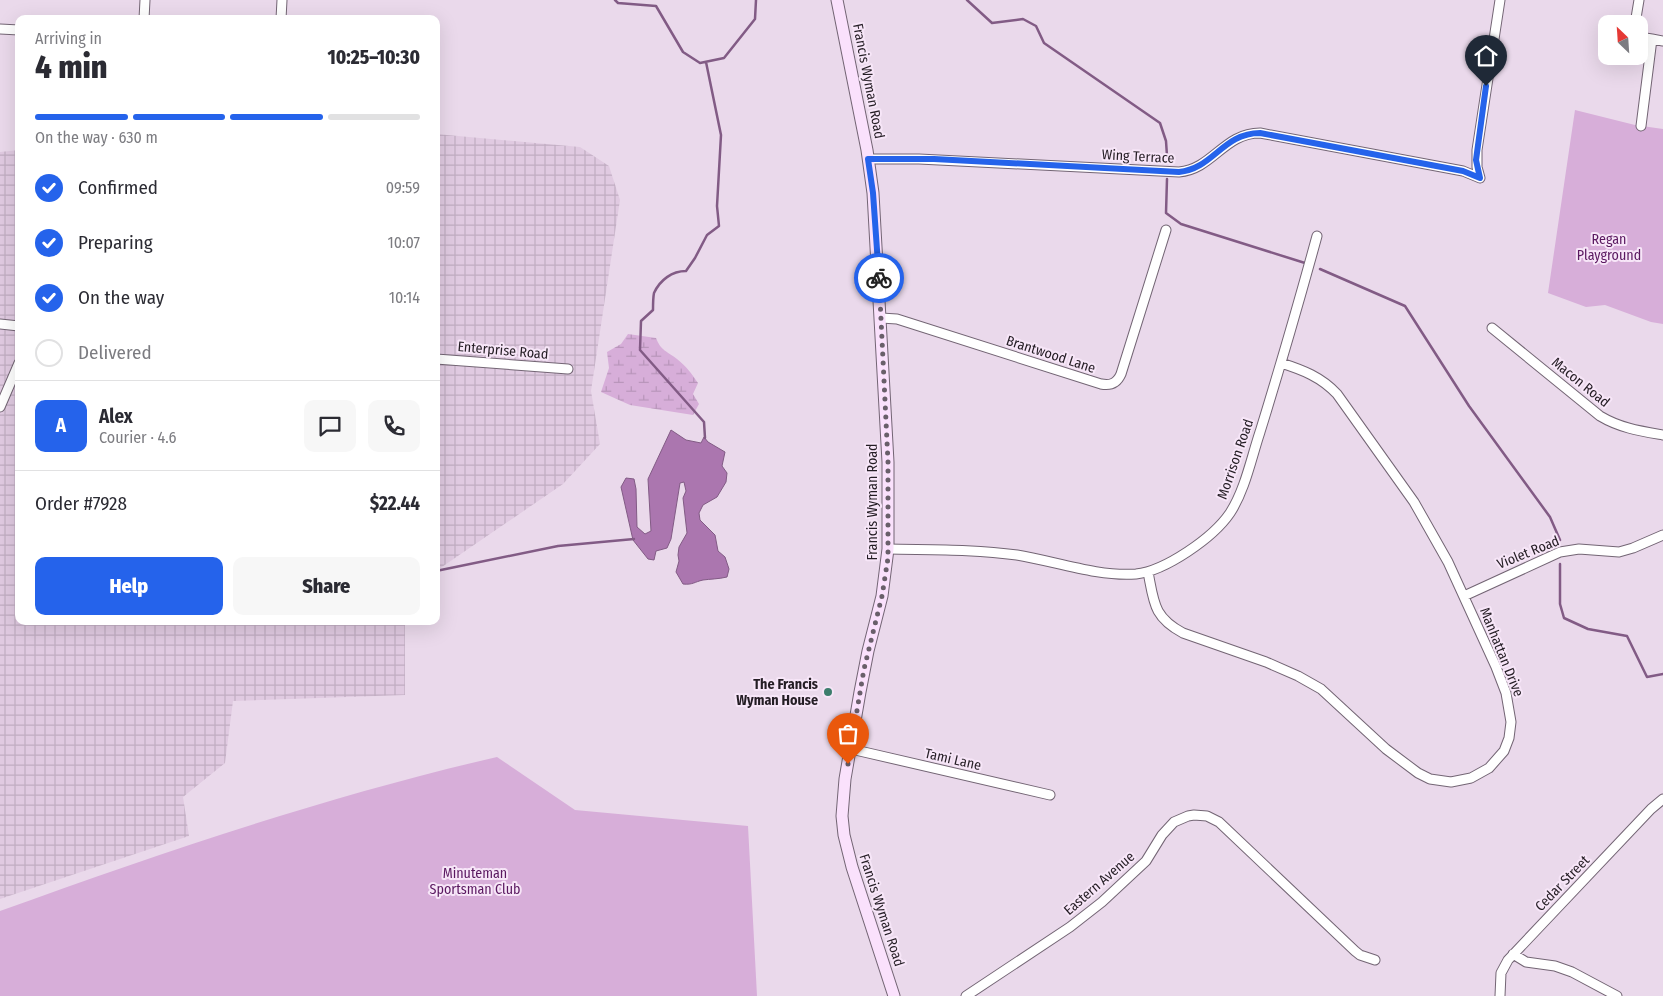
<!DOCTYPE html>
<html lang="en">
<head>
<meta charset="utf-8">
<style>
  :root { --surface:#fff; --page:#f7f7f7; --text:#2b2b33; --muted:#7c7c81; --line:#e1e1e2; --accent:#2563eb }
  body { margin:0; font-family:"Fira Sans Condensed",sans-serif; background:var(--page); color:var(--text); height:100vh; display:flex; flex-direction:column; font-size:19px; white-space:nowrap }
  * { box-sizing:border-box; margin:0 }
  p { font-size:16px; color:var(--muted) }
  .icon { flex:none; width:28px; height:28px; fill:none; stroke:currentColor; stroke-width:2; stroke-linecap:round; stroke-linejoin:round }
  .map { position:relative; flex:1; overflow:hidden }
  .details { position:absolute; left:15px; top:15px; width:425px; height:610px; display:flex; flex-direction:column; background:var(--surface); border-radius:10px; box-shadow:0 5px 20px #0002 }
  .details>* { flex:none }
  .needle { width:32px; rotate:335deg }
  .buttons { position:absolute; left:1598px; top:15px; display:grid; gap:10px }
  .buttons a { display:grid; place-items:center; width:50px; height:50px; border-radius:10px; background:var(--surface); box-shadow:0 5px 20px #0002; font-size:25px }
  .pin { position:absolute; display:grid; place-items:center; width:42px; height:42px; color:#fff; margin:-51px -21px; border-radius:50% 50% 50% 0; rotate:-45deg; box-shadow:0 0 5px #0007 }
  .pin .icon { rotate:45deg }
  .courier { position:absolute; display:grid; place-items:center; width:50px; height:50px; margin:-25px; border:4px solid #2563eb; border-radius:50%; background:#fff; color:#222; box-shadow:0 1px 6px #0007 }
  .summary em { font-style:normal; font-weight:800 }
  .summary div { display:flex; flex-direction:column-reverse }
  .summary { display:flex; align-items:center; justify-content:space-between; height:85px; padding:0 20px }
  h1 { font-size:32px; font-weight:800; line-height:38px }
  .bar { display:grid; grid-template-columns:repeat(4,1fr); gap:8px 5px; align-content:center; height:60px; padding:0 20px }
  .bar i { height:6px; border-radius:4px; background:var(--line) }
  .bar .current { background:var(--accent) }
  .bar p { grid-column:span 4 }
  .line { display:flex; align-items:center; gap:12px; padding:0 20px; border-top:1px solid var(--line) }
  .line div { flex:1 }
  .round { display:grid; place-items:center; flex:none; width:52px; height:52px; border-radius:10px; background:var(--page) }
  ol { padding:0 20px; list-style:none }
  li { display:flex; align-items:center; gap:15px; height:55px }
  li p { margin-inline-start:auto }
  li .icon { padding:5px; border-radius:50%; background:var(--accent); color:#fff; stroke-width:4 }
  li:last-child { color:var(--muted) }
  li i { width:28px; height:28px; border:2px solid var(--line); border-radius:50% }
  .primary-button { display:flex; gap:10px; margin-top:auto; padding:10px 20px }
  .primary-button a { flex:1; height:58px; border-radius:10px; background:var(--accent); color:#fff; font-size:20px; font-weight:800; line-height:58px; text-align:center }
  .primary-button a+a { background:var(--page); color:var(--text) }
  .map>svg:first-child { display:block }
  .industrial { fill:url(#industrial-grid) }
  .green { fill:#d7aed9 }
  .wetland { fill:url(#wetland-marsh) }
  .water { fill:#ab76af; stroke:#825b85 }
  .lines { fill:none; stroke-linecap:round; stroke-linejoin:round }
  .stream { stroke:#825b85; stroke-width:2.5 }
  .minor-casing { stroke:#736574; stroke-width:11 }
  .secondary-casing { stroke:#736574; stroke-width:13 }
  .minor { stroke:#fff; stroke-width:9 }
  .secondary { stroke:#fae1fc; stroke-width:11 }
  .done { stroke:#695f6a; stroke-width:5; stroke-dasharray:0 9 }
  .route { stroke:#2563eb; stroke-width:6 }
  .poi-dot { fill:#3c7d6c; stroke:#f7e6f8; stroke-width:2 }
  .labels { text-anchor:middle; stroke-width:4; stroke-linejoin:round; paint-order:stroke }
  .street-label { font-size:14px; fill:#241d24; stroke:#f7e6f8 }
  .park-label { font-size:14px; fill:#5a1860; stroke:#f7e6f8 }
  .poi-label { font-size:14px; font-weight:bold; fill:#241d24; stroke:#f7e6f8; text-anchor:end }
</style>
</head>
<body>
<div class="map">
<svg width="1663" height="996" viewBox="0 0 1663 996">
  <defs>
    <pattern id="industrial-grid" width="8" height="8" patternUnits="userSpaceOnUse" patternTransform="scale(1.25)"><rect width="8" height="8" fill="#e0cae1"/><path d="M0 4h8M4 0v8" fill="none" stroke="#c0adc1"/></pattern>
    <pattern id="wetland-marsh" width="20" height="14" patternUnits="userSpaceOnUse" patternTransform="scale(1.25)"><rect width="20" height="14" fill="#d7aed9"/><path d="M1 5h8M5 5V1M11 12h8M15 12V8" fill="none" stroke="#b895ba"/></pattern>
  </defs>
  <rect width="100%" height="100%" fill="#ead9eb"/>
  <path class="industrial" d="M 436,134 L 580,147 L 609,166 L 620,200 L 591,391 L 600,444 L 563,484 L 436,571 Z
    M 19,150 L 19,621 L 405,621 L 405,695 L 233,701 L 225,763 L 183,797 L 189,836 L 0,899 L 0,152 Z"/>
  <path class="green" d="M 1575,110 L 1635,125 L 1663,129 L 1663,324 L 1651,322 L 1605,305 L 1586,307 L 1548,293 Z
    M 497,757 L 575,810 L 748,826 L 757,996 L 0,996 L 0,911 C 163,852 328,796 497,757 Z"/>
  <path class="wetland" d="M 628,334 L 656,338 C 661,351 667,351 677,359 C 686,366 692,374 698,383 L 693,394 L 699,404 L 693,415 L 630,405 L 601,392 L 609,368 L 607,352 L 621,344 Z"/>
  <path class="water" d="M 671,430 L 686,440 L 701,443 L 704,437 L 708,442 L 725,452 L 722,466 L 727,473 L 726,482 L 717,497 L 703,505 L 699,513 L 700,520 L 715,535 L 718,551 L 725,557 L 729,569 L 727,577 C 719,579 710,579 703,580 C 694,582 693,585 683,584 L 676,572 L 679,561 L 678,555 L 679,547 L 687,533 L 683,498 L 686,491 L 684,482 L 680,483 L 671,539 L 667,548 L 656,551 L 654,560 L 648,559 L 633,540 L 621,487 L 626,478 L 634,479 L 636,489 L 637,527 L 645,534 L 651,531 L 648,479 Z"/>
  <g class="lines">
    <path class="stream" d="M 615,0 L 618,3 L 656,6 L 683,52 L 700,63 L 724,58 L 755,19 L 756,0
      M 967,0 L 992,23 L 1023,19 L 1036,26 L 1044,43 L 1160,123 L 1166,141 L 1167,156
      M 1167,179 L 1166,213 L 1181,224 L 1305,263
      M 1320,269 L 1405,306 L 1469,406 L 1550,517 L 1560,540
      M 705,438 L 704,422 L 640,350 L 641,321 L 653,310 C 653,305 653,298 654,293 C 660,280 672,271 686,271 L 695,258 L 707,235 L 719,226 L 717,206 L 721,135 L 706,62
      M 1560,564 L 1560,604 L 1564,618 L 1588,629 L 1627,636 L 1647,677 L 1663,674
      M 436,571 L 558,546 L 634,539"/>
    <defs>
      <path id="minor" d="M 144,19 L 145,0
        M 281,19 L 282,0
        M 1635,24 L 1639,0
        M 0,29 L 19,30
        M 1639,37 L 1652,39 L 1641,126
        M 1652,39 L 1663,41
        M 868,159 L 919,159 L 1179,172 C 1213,169 1224,133 1260,133 L 1463,171 L 1480,178
        M 1480,178 L 1477,167 L 1477,150 L 1500,0
        M 881,318 L 897,319 L 1101,384 C 1111,386 1117,383 1121,374 L 1166,230
        M 0,324 L 19,326
        M 1492,328 L 1600,416 C 1620,428 1640,431 1663,435
        M 436,359 L 568,369
        M 0,407 L 19,363
        M 888,549 C 931,550 974,549 1017,555 C 1054,561 1098,577 1136,574 C 1165,571 1213,538 1230,513 C 1245,490 1251,459 1260,432 C 1280,367 1299,302 1317,236
        M 1148,572 C 1154,602 1153,617 1183,633 L 1266,662 L 1298,676 L 1321,689 L 1386,749 L 1418,773 L 1430,779 L 1451,782 L 1471,778 L 1489,768 L 1504,751 L 1509,738 L 1511,722 L 1506,693 L 1496,667 L 1448,562 L 1414,502 L 1337,394 C 1321,377 1303,370 1281,363
        M 1464,596 L 1560,552 L 1579,549 L 1619,552 L 1633,548 L 1663,535
        M 851,749 L 1050,795
        M 1513,954 L 1526,962 L 1555,966 L 1572,972 L 1617,996
        M 966,996 L 1070,927 L 1102,902 L 1146,861 L 1162,835 L 1174,822 L 1188,816 L 1194,815 L 1207,816 L 1219,822 L 1355,951 L 1360,955 L 1375,960
        M 1500,996 L 1501,973 L 1508,960 L 1651,809 L 1663,799"/>
      <path id="secondary" d="M 837,0 L 867,150 L 873,193 L 888,462 L 888,549 L 882,596 L 868,651 L 860,692 L 845,779 L 842,816 L 844,835 L 852,867 L 894,996"/>
    </defs>
    <use href="#minor" class="minor-casing"/>
    <use href="#secondary" class="secondary-casing"/>
    <use href="#minor" class="minor"/>
    <use href="#secondary" class="secondary"/>
  </g>
  <g class="lines">
    <path class="done" d="M 848,764 L 864,669 L 882,596 L 888,558 L 888,462 L 879,278"/>
    <path class="route" d="M 879,278 L 873,193 L 868,159 L 934,159 L 1179,172 C 1213,169 1223,133 1260,133 L 1463,171 L 1480,178 L 1476,160 L 1486,86"/>
  </g>
  <circle class="poi-dot" cx="828" cy="692" r="5"/>
  <g class="labels">
    <g class="street-label">
      <text transform="translate(869 81) rotate(79)" y="5">Francis Wyman Road</text>
      <text transform="translate(1138 156) rotate(3)" y="5">Wing Terrace</text>
      <text transform="translate(503 350) rotate(5)" y="5">Enterprise Road</text>
      <text transform="translate(1051 354) rotate(18)" y="5">Brantwood Lane</text>
      <text transform="translate(1581 382) rotate(39)" y="5">Macon Road</text>
      <text transform="translate(1235 459) rotate(-71)" y="5">Morrison Road</text>
      <text transform="translate(872 502) rotate(-90)" y="5">Francis Wyman Road</text>
      <text transform="translate(1528 552) rotate(-22)" y="5">Violet Road</text>
      <text transform="translate(1502 652) rotate(68)" y="5">Manhattan Drive</text>
      <text transform="translate(953 759) rotate(13)" y="5">Tami Lane</text>
      <text transform="translate(1099 883) rotate(-41)" y="5">Eastern Avenue</text>
      <text transform="translate(1562 883) rotate(-46)" y="5">Cedar Street</text>
      <text transform="translate(882 910) rotate(72)" y="5">Francis Wyman Road</text>
    </g>
    <g class="park-label">
      <text x="1609" y="244">Regan<tspan x="1609" dy="16">Playground</tspan></text>
      <text x="475" y="878">Minuteman<tspan x="475" dy="16">Sportsman Club</tspan></text>
    </g>
    <g class="poi-label">
      <text x="818" y="689">The Francis<tspan x="818" dy="16">Wyman House</tspan></text>
    </g>
  </g>
</svg>
<div class="buttons">
<a><svg class="needle" viewBox="-14 -14 28 28"><path d="M0-13l5 13h-10z" fill="#e53935"/><path d="M0 13l5-13h-10z" fill="#7c7c81"/></svg></a>
</div>
<div class="pin" style="left:848px;top:764px;background:#ea580c"><svg class="icon" aria-label="bag" viewBox="0 0 24 24"><path d="M5 8h14l-1 12H6zM9 8a3 3 0 0 1 6 0"/></svg></div>
<div class="pin" style="left:1486px;top:86px;background:#1f2937"><svg class="icon" aria-label="home" viewBox="0 0 24 24"><path d="M3 11l9-7 9 7M6 9v11h12V9"/></svg></div>
<div class="courier" style="left:879px;top:278px"><svg class="icon" aria-label="bike" viewBox="0 0 24 24"><circle cx="6" cy="16" r="4"/><circle cx="18" cy="16" r="4"/><path d="M6 16l4-8h5l3 8M10 8l3 8H6M13 5h3"/></svg></div>
<section class="details">
<div class="summary"><div><h1>4 min</h1><p>Arriving in</p></div><em>10:25–10:30</em></div>
<div class="bar"><i class="current"></i><i class="current"></i><i class="current"></i><i></i><p>On the way · 630 m</p></div>
<ol>
<li><svg class="icon" aria-label="check" viewBox="0 0 24 24"><path d="M5 12l5 5 9-10"/></svg>Confirmed<p>09:59</p></li>
<li><svg class="icon" aria-label="check" viewBox="0 0 24 24"><path d="M5 12l5 5 9-10"/></svg>Preparing<p>10:07</p></li>
<li><svg class="icon" aria-label="check" viewBox="0 0 24 24"><path d="M5 12l5 5 9-10"/></svg>On the way<p>10:14</p></li>
<li><i></i>Delivered</li>
</ol>
<div class="line" style="height:90px"><b class="round" style="background:var(--accent);color:#fff">A</b><div><b>Alex</b><p>Courier · 4.6</p></div><a class="round"><svg class="icon" aria-label="chat" viewBox="0 0 24 24"><path d="M4 5h16v11H9l-5 4z"/></svg></a><a class="round"><svg class="icon" aria-label="phone" viewBox="0 0 24 24"><path d="M5 4h4l2 5-3 2q2 4 5 5l2-3 5 2v4C11 20 4 13 5 4z"/></svg></a></div>
<div class="line" style="height:65px"><div>Order #7928</div><b>$22.44</b></div>
<div class="primary-button"><a>Help</a><a>Share</a></div>
</section>
</div>
</body>
</html>
